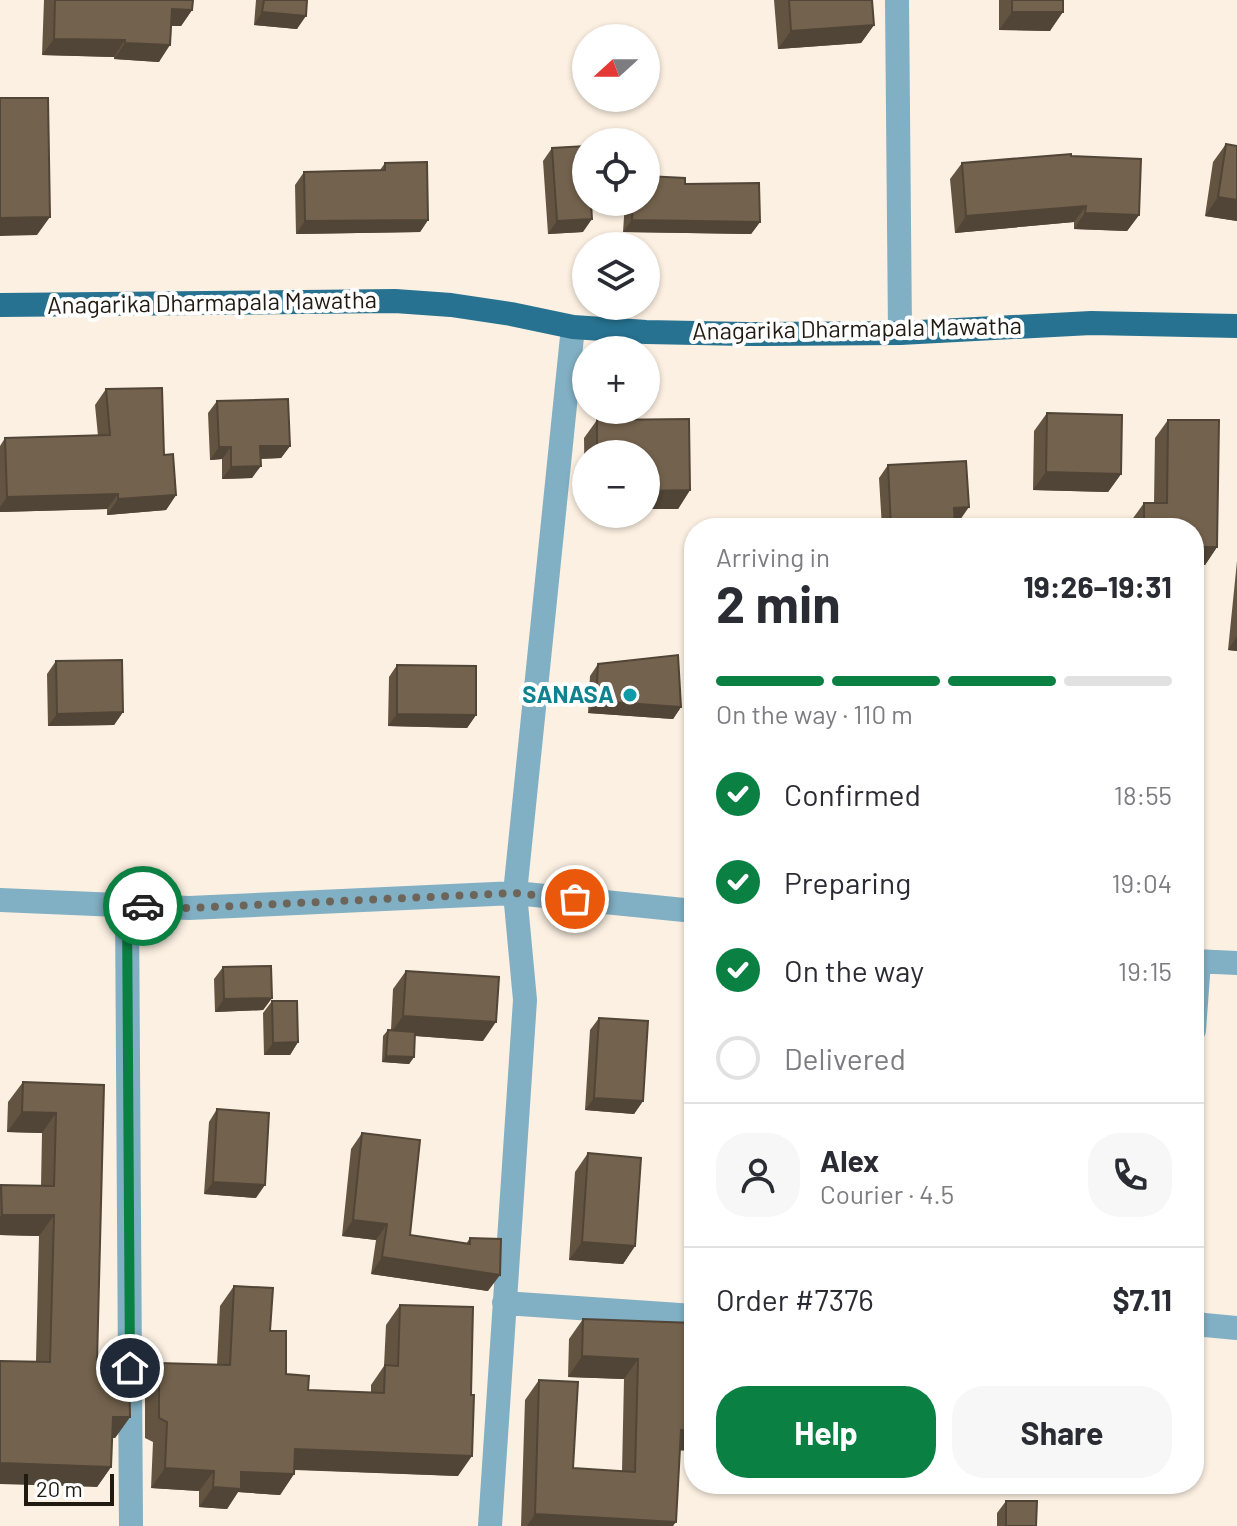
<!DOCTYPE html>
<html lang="en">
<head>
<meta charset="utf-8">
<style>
  :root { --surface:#fff; --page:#f7f7f7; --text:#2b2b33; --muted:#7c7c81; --line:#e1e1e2; --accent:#0b8043 }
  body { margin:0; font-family:Barlow,sans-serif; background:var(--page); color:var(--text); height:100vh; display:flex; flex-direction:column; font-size:30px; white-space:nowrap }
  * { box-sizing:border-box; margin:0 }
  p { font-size:26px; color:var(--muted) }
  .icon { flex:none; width:44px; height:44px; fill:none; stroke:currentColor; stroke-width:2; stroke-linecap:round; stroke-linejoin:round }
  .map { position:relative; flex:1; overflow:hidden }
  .details { position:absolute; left:684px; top:518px; width:520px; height:976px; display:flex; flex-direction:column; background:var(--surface); border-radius:32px; box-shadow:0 2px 6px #0004 }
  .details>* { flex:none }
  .needle { width:52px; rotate:249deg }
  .buttons { position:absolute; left:572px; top:24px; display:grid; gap:16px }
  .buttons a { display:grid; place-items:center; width:88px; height:88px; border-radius:50%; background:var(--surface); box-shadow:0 2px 6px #0004; font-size:40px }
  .scale { position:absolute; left:24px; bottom:20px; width:90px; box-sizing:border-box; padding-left:8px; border:4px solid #211a11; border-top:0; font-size:22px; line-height:28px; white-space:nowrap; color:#211a11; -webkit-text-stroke:6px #fff; paint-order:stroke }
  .pin { position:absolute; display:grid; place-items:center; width:68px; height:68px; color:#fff; margin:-34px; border:4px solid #fff; border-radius:50%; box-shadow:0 2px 8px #0007 }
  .courier { position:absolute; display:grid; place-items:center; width:80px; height:80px; margin:-40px; border:6px solid #0b8043; border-radius:50%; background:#fff; color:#222; box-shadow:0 2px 10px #0007 }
  .summary em { font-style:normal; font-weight:700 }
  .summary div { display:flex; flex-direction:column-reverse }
  .summary { display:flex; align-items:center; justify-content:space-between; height:136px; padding:0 32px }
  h1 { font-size:52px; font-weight:700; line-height:60px }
  .bar { display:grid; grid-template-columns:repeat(4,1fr); gap:12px 8px; align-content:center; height:96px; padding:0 32px }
  .bar i { height:10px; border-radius:6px; background:var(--line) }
  .bar .on { background:var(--accent) }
  .bar p { grid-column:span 4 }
  .line { display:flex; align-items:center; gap:20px; padding:0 32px; border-top:2px solid var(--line) }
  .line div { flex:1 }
  .round { display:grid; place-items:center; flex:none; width:84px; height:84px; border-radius:32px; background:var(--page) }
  ol { padding:0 32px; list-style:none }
  li { display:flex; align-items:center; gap:24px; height:88px }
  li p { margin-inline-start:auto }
  li .icon { padding:8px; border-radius:50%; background:var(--accent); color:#fff; stroke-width:4 }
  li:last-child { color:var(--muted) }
  li i { width:44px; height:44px; border:4px solid var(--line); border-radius:50% }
  .button { display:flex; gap:16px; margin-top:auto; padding:16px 32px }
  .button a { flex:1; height:92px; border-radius:32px; background:var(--accent); color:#fff; font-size:32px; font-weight:700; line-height:92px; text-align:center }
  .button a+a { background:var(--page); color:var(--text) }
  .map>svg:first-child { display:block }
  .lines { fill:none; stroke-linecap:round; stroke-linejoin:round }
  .minor { stroke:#81afc3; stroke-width:24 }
  .primary { stroke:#267290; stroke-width:24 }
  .wall { fill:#635442 }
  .shaded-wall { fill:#504536 }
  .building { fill:#73624d; stroke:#504536; stroke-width:2 }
  .done { stroke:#6e655a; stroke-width:8; stroke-dasharray:0 14.4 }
  .route { stroke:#0b8043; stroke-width:10 }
  .culture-dot { fill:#0f9aa8; stroke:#fff; stroke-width:3 }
  .labels { text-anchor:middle; stroke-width:8; stroke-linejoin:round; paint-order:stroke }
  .street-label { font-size:24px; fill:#211a11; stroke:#fff }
  .culture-label { font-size:24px; font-weight:bold; fill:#0d838f; stroke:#fff; text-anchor:end }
</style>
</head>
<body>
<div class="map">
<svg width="1237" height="1526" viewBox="0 0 1237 1526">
  <rect width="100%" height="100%" fill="#fcf0e2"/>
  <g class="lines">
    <path class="minor" d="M 897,0 L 900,333
      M 573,327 L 515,893 L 694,911
      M 0,900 L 189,908 L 515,893 L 525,1000 L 490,1526
      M 127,906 L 131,1526
      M 1194,961 L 1237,963
      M 1194,1030 L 1199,962
      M 504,1303 L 694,1316
      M 1194,1324 L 1237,1328"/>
    <path class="primary" d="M 0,305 L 395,301 L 451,305 L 511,314 L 573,327 L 646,332 L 747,334 L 900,333 L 1091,323 L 1237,326"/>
  </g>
  <path class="wall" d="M 44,0 L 193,0 L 192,10 L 181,26 L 171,26 L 159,62 L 114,59 L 114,57 L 42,55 Z
    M 256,0 L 307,0 L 297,29 L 254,25 Z
    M 774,0 L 872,0 L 874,25 L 861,43 L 778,49 Z
    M 999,0 L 1063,0 L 1050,31 L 999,30 Z
    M 1226,144 L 1237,221 L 1205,216 L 1213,162 Z
    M 552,148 L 583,232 L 548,234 L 543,161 Z
    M 1071,156 L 1139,215 L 1127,231 L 1074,229 L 1074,222 L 955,233 L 950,179 L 962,163 Z
    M 385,163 L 428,220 L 420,232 L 296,234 L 295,185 L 304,172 L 380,170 Z
    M 685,184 L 760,222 L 751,234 L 623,232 L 625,202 L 646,202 Z
    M 106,389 L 164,455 L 176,495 L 166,510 L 107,515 L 107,509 L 0,512 L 0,446 L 5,438 L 98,436 L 95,405 Z
    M 217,401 L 290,446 L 281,458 L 260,459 L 252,478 L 222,479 L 222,459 L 210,460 L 208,413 Z
    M 1047,413 L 1121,474 L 1108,492 L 1033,490 L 1034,431 Z
    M 689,419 L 690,490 L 678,509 L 646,509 L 646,454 L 586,454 L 586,510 L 585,510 L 584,438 L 597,420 Z
    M 1168,420 L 1217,547 L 1205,565 L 1194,528 L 1131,528 L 1131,521 L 1144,503 L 1154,503 L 1155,438 Z
    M 888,465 L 960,520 L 954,520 L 955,528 L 882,528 L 879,478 Z
    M 1237,561 L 1237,651 L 1228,650 Z
    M 56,661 L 123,712 L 114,725 L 48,726 L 47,674 Z
    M 598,664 L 681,707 L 673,719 L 588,713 L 590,676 Z
    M 397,665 L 476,715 L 467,728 L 388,726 L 389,677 Z
    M 223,967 L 272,998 L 263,1010 L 215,1012 L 214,979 Z
    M 406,971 L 483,1041 L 415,1036 L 414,1057 L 409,1064 L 382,1062 L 383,1036 L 388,1030 L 391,1030 L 393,989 Z
    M 272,1001 L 298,1042 L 290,1055 L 264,1055 L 263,1013 Z
    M 599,1018 L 643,1101 L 634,1114 L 585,1110 L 590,1030 Z
    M 23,1082 L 104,1085 L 97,1362 L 130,1417 L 115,1438 L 112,1438 L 111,1467 L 97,1487 L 36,1361 L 39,1236 L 0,1235 L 0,1187 L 1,1185 L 41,1186 L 42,1133 L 7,1132 L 8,1102 Z
    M 217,1109 L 256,1198 L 204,1194 L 209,1122 Z
    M 362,1133 L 410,1235 L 466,1244 L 470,1238 L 488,1291 L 371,1274 L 376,1240 L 342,1236 L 351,1149 Z
    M 588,1153 L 635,1246 L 623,1264 L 569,1260 L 575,1172 Z
    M 234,1286 L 270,1331 L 286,1374 L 308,1390 L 371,1393 L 371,1385 L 384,1366 L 386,1325 L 400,1305 L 458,1476 L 294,1470 L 294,1474 L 280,1495 L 238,1492 L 227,1509 L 199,1507 L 199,1491 L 151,1488 L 153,1442 L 145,1438 L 145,1383 L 159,1363 L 217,1365 L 220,1306 Z
    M 583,1319 L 694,1323 L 680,1450 L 673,1526 L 521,1526 L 525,1400 L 539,1380 L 573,1468 L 622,1471 L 624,1379 L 568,1377 L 569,1339 Z
    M 1006,1501 L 1036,1526 L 997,1526 L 997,1513 Z"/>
  <path class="shaded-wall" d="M 172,9 L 192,10 L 181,26 L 160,25 Z
    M 262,12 L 306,16 L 297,29 L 254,25 Z
    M 1012,12 L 1063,12 L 1050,31 L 999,30 Z
    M 874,25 L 861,43 L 778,49 L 791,31 Z
    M 54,39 L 125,40 L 114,57 L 42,55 Z
    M 125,43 L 170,45 L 159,62 L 114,59 Z
    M 1218,197 L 1237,200 L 1237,221 L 1205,216 Z
    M 1086,206 L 1074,222 L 955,233 L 966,216 Z
    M 1085,213 L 1139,215 L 1127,231 L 1074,229 Z
    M 50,217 L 37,235 L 0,236 L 0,218 Z
    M 592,219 L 583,232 L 548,234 L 557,221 Z
    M 428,220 L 420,232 L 296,234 L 305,221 Z
    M 632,220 L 760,222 L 751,234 L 623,232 Z
    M 260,446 L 290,446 L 281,458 L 251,459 Z
    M 219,447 L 231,447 L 222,459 L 210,460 Z
    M 261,466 L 252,478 L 222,479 L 231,467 Z
    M 1046,472 L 1121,474 L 1108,492 L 1033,490 Z
    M 690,490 L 678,509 L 646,509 L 646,491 Z
    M 118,494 L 107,509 L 0,512 L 0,507 L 7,497 Z
    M 176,495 L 166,510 L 107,515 L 118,499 Z
    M 969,507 L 960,520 L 946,521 L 954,508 Z
    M 1194,547 L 1217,547 L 1205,565 L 1194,565 Z
    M 1237,636 L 1237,651 L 1228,650 Z
    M 596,701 L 681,707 L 673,719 L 588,713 Z
    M 123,712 L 114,725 L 48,726 L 57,714 Z
    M 397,714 L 476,715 L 467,728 L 388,726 Z
    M 272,998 L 263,1010 L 215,1012 L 224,999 Z
    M 403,1016 L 496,1022 L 483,1041 L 390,1034 Z
    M 298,1042 L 290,1055 L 264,1055 L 273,1043 Z
    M 386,1056 L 414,1057 L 409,1064 L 382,1062 Z
    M 594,1098 L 643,1101 L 634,1114 L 585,1110 Z
    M 22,1112 L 56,1113 L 42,1133 L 7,1132 Z
    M 213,1182 L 265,1185 L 256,1198 L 204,1194 Z
    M 2,1215 L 54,1215 L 39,1236 L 0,1235 L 0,1217 Z
    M 353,1220 L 387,1224 L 376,1240 L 342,1236 Z
    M 582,1242 L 635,1246 L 623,1264 L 569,1260 Z
    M 382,1257 L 500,1275 L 488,1291 L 371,1274 Z
    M 582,1356 L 638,1359 L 624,1379 L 568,1377 Z
    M 113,1417 L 130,1417 L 115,1438 L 99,1438 Z
    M 681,1430 L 694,1430 L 694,1451 L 667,1450 Z
    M 295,1449 L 472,1456 L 458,1476 L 281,1469 Z
    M 0,1463 L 111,1467 L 97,1487 L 0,1484 Z
    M 165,1468 L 214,1471 L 199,1491 L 151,1488 Z
    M 241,1472 L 294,1474 L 280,1495 L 238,1492 L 227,1509 L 199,1507 L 213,1487 Z
    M 535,1514 L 676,1522 L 673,1526 L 527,1526 Z"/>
  <path class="building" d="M 55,0 L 193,0 L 192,10 L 172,9 L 170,45 L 125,43 L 125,40 L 54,39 Z
    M 264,0 L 307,0 L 306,16 L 262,12 Z
    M 789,0 L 872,0 L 874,25 L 791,31 Z
    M 1012,0 L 1063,0 L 1063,12 L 1012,12 Z
    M 0,98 L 48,98 L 50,217 L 0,218 Z
    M 1226,144 L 1237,146 L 1237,200 L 1218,197 Z
    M 586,146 L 586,202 L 591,202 L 592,219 L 557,221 L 552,148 Z
    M 1071,154 L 1071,156 L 1141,159 L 1139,215 L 1085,213 L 1086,206 L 966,216 L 962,163 Z
    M 427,162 L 428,220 L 305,221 L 304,172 L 385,170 L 385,163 Z
    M 646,176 L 685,178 L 685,184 L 759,183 L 760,222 L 632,220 L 633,202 L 646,202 Z
    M 162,388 L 164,455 L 173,454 L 176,495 L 118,499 L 118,494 L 7,497 L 5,438 L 110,435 L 106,389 Z
    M 288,399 L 290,446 L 260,446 L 261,466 L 231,467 L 231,447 L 219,447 L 217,401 Z
    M 1047,413 L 1122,415 L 1121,474 L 1046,472 Z
    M 689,419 L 690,490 L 646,491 L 646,454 L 597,454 L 597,420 Z
    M 1168,420 L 1219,420 L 1217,547 L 1194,547 L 1194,528 L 1144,528 L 1144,503 L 1167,503 Z
    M 966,461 L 969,507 L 954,508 L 955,528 L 891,528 L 888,465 Z
    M 678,655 L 681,707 L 596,701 L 598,664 Z
    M 122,660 L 123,712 L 57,714 L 56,661 Z
    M 397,665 L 476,666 L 476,715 L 397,714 Z
    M 271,966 L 272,998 L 224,999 L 223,967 Z
    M 406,971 L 499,977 L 496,1022 L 403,1016 Z
    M 272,1001 L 297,1001 L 298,1042 L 273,1043 Z
    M 599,1018 L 648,1021 L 643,1101 L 594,1098 Z
    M 388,1030 L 415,1032 L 414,1057 L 386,1056 Z
    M 23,1082 L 104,1085 L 97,1362 L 129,1362 L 130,1417 L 113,1417 L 111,1467 L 0,1463 L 0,1361 L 50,1362 L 54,1215 L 2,1215 L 1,1185 L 54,1186 L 56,1113 L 22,1112 Z
    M 217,1109 L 269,1113 L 265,1185 L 213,1182 Z
    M 362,1133 L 420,1140 L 410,1235 L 470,1244 L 470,1238 L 501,1239 L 500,1275 L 382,1257 L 387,1224 L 353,1220 Z
    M 588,1153 L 641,1158 L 635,1246 L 582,1242 Z
    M 234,1286 L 273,1288 L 270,1331 L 286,1331 L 286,1374 L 309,1376 L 308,1390 L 384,1393 L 385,1365 L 398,1366 L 400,1305 L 473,1307 L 471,1395 L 474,1395 L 472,1456 L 295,1449 L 294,1474 L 241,1472 L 241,1489 L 213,1487 L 214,1471 L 165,1468 L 167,1422 L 159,1418 L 159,1363 L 230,1365 Z
    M 583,1319 L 694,1323 L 694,1430 L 681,1430 L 676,1522 L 535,1514 L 539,1380 L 578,1382 L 573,1468 L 635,1472 L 638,1359 L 582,1356 Z
    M 1006,1501 L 1037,1501 L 1036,1526 L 1006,1526 Z"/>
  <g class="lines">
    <path class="done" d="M 143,906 L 189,908 L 515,893 L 575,899"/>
    <path class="route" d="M 130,1368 L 127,906 L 143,906"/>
  </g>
  <circle class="culture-dot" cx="630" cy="695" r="8"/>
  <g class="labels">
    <g class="street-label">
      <text transform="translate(212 303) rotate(-1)" y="8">Anagarika Dharmapala Mawatha</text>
      <text transform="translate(857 329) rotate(-1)" y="8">Anagarika Dharmapala Mawatha</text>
    </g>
    <g class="culture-label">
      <text x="614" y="703">SANASA</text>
    </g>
  </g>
</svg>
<div class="buttons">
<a><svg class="needle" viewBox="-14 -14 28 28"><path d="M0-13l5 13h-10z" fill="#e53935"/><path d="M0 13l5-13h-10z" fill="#7c7c81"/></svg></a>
<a><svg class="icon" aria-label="locate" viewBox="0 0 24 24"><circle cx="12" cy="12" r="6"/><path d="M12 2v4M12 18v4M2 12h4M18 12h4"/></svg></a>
<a><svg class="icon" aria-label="layers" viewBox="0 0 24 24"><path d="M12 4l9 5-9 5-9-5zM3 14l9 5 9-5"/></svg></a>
<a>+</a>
<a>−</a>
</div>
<div class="scale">20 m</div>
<div class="pin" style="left:575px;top:899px;background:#ea580c"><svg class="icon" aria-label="bag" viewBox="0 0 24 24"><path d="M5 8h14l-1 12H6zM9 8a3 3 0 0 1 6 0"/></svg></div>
<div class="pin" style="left:130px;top:1368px;background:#1f2937"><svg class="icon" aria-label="home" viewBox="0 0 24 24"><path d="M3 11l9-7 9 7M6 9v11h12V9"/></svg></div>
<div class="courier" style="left:143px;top:906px"><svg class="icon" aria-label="car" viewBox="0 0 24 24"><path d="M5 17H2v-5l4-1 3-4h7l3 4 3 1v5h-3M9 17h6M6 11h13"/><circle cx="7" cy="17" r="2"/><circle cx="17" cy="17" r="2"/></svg></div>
<section class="details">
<div class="summary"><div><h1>2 min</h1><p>Arriving in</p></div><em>19:26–19:31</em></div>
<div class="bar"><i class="on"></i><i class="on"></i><i class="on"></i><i></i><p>On the way · 110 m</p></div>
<ol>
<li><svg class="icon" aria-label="check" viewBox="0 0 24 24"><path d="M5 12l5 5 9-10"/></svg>Confirmed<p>18:55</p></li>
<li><svg class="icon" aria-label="check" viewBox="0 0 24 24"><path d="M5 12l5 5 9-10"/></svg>Preparing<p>19:04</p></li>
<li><svg class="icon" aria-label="check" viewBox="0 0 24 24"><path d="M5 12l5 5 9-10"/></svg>On the way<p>19:15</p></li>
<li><i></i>Delivered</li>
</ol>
<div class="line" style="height:144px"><a class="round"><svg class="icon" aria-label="person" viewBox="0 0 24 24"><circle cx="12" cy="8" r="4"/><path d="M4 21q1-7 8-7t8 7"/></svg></a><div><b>Alex</b><p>Courier · 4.5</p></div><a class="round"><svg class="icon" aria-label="phone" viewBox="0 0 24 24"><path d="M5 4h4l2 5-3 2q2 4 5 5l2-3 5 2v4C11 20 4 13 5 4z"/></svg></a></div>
<div class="line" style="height:104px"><div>Order #7376</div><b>$7.11</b></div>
<div class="button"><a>Help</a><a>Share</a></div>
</section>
</div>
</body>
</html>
